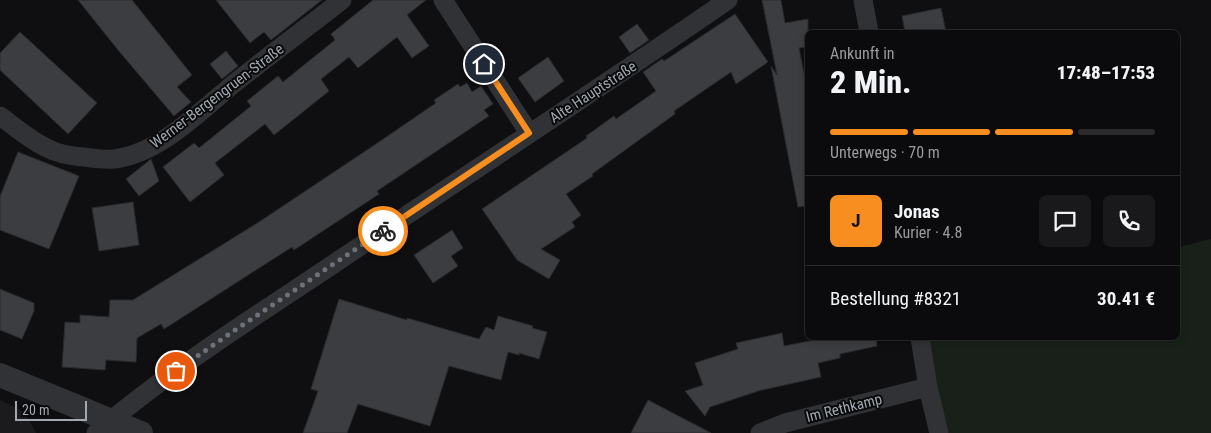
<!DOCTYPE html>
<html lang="de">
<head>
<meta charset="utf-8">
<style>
  :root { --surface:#0b0b0d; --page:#19191b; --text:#f1f3f6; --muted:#9a9b9d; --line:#2b2b2e; --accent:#f88e20 }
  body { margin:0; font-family:"Roboto Condensed",sans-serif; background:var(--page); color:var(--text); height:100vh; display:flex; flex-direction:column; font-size:19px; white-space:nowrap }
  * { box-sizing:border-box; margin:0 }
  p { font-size:16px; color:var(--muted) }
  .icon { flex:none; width:28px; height:28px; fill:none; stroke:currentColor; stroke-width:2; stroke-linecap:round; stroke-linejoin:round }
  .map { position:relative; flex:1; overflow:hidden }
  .sheet { position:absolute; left:805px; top:30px; width:375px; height:310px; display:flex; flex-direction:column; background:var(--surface); border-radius:8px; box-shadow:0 2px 8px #0003,0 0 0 1px var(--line) }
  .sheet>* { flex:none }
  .scale { position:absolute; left:15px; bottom:12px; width:72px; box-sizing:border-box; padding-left:5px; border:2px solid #a0a8b2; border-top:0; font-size:14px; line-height:18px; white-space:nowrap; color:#a0a8b2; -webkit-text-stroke:4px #0a0a0b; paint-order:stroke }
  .pin { position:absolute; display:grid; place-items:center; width:42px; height:42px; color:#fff; margin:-21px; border:2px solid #fff; border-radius:50%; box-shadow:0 1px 5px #0007 }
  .courier { position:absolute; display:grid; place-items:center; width:50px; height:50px; margin:-25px; border:4px solid #f88e20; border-radius:50%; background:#fff; color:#222; box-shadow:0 1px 6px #0007 }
  .summary em { font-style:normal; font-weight:800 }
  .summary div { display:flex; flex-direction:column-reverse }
  .summary { display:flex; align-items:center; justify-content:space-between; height:85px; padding:0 25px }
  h1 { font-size:32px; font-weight:800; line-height:38px }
  .bar { display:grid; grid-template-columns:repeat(4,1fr); gap:8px 5px; align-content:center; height:60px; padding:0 25px }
  .bar i { height:6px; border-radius:4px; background:var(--line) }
  .bar .active { background:var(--accent) }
  .bar p { grid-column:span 4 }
  .line { display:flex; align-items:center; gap:12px; padding:0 25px; border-top:1px solid var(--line) }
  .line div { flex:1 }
  .round { display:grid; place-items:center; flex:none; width:52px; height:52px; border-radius:8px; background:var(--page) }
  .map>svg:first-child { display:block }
  .built { fill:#1b1b1e }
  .pitch { fill:#192019 }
  .building { fill:#3b3d41; stroke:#292a2d }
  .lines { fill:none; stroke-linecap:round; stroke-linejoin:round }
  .minor { stroke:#303236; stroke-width:19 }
  .tertiary { stroke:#303236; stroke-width:24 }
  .done { stroke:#6d727a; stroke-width:5; stroke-dasharray:0 9 }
  .route { stroke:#f88e20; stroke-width:6 }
  .labels { text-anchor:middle; stroke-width:4; stroke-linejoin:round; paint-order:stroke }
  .street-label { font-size:15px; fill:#a0a8b2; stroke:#0a0a0b }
</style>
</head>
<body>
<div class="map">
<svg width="1211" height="433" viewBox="0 0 1211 433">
  <rect width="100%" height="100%" fill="#0f0f11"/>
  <path class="built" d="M 0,400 L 20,410 L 29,420 L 36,433 L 0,433 Z"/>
  <path class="pitch" d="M 1211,239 L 1211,433 L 949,433 L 937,390 L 928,338 L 1178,338 L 1178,247 Z"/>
  <path class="building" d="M 78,0 L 132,0 L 192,75 L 177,87 L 191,102 L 174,116 L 118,50 Z
    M 216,0 L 322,0 L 271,40 L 264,32 L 250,43 Z
    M 373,0 L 426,0 L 407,15 L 429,46 L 412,58 L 397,37 L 358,68 L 349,57 L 321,79 L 329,91 L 274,135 L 265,124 L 215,163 L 224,175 L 190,202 L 163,167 L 194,143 L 199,148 L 251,106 L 247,101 L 278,76 L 283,82 L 335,40 L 331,34 Z
    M 762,0 L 781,0 L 785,23 L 808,19 L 808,47 L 799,48 L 808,94 L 808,206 L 798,207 L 771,66 L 777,75 Z
    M 941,8 L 946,32 L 905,32 L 902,16 Z
    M 735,14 L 768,62 L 736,84 L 731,72 L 674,111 L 675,114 L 592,174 L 593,176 L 566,194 L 581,215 L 572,222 L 575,227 L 541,249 L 560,260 L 549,279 L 517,260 L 482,209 L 587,138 L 586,136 L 614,116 L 616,119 L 656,91 L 643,72 L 662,59 L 664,61 Z
    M 637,24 L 649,40 L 630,53 L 619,37 Z
    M 20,32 L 97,103 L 68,134 L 0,70 L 0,53 Z
    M 226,51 L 238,66 L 222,79 L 210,64 Z
    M 548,57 L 564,81 L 535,102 L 518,78 Z
    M 467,83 L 472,92 L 481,86 L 493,104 L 484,110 L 489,116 L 377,191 L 379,194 L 294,250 L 292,247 L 164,329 L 161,324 L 137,338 L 136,362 L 106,360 L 105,370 L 62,367 L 65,322 L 80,323 L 80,315 L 109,317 L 110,300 L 133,300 L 259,222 L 376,144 L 436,103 L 434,100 L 458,84 L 460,87 Z
    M 18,152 L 79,176 L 49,249 L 0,230 L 0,196 Z
    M 151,159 L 159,181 L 139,196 L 126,179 Z
    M 133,202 L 139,245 L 99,251 L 92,208 Z
    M 452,230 L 463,248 L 451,256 L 458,266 L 433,283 L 414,255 Z
    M 0,289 L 34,303 L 34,311 L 22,339 L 0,330 Z
    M 339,299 L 407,320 L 407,318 L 479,339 L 486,327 L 494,330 L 498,316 L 533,326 L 532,328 L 547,332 L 539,359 L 519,353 L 519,355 L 508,352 L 501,380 L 449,366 L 430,426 L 358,404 L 347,433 L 303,433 L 318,391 L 311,389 Z
    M 782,333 L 784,346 L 825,338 L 876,338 L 877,346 L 840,354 L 840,358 L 818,363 L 821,377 L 758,391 L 710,407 L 705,416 L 685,391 L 703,385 L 695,363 L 738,349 L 736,343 Z
    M 648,400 L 711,433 L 631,433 Z"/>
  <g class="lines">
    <path class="minor" d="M 443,0 L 529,133
      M 863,0 L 869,32
      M 0,116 C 15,127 30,140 47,148 C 58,154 71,156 83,157 C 93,158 103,160 114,159 C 158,154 197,114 231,86 C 267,57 305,29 342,0
      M 920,338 L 928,387 L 939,433
      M 96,433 C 171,369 256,316 338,261 C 468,174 599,89 728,0
      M 760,433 L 785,423 L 928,387"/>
    <path class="tertiary" d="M 0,375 L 141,433"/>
  </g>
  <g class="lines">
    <path class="done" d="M 176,371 L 238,328 L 383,231"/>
    <path class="route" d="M 383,231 L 529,133 L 484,64"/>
  </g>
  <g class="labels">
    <g class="street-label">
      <text transform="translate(593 92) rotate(-33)" y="5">Alte Hauptstraße</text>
      <text transform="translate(217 96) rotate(-37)" y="5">Werner-Bergengruen-Straße</text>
      <text transform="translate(844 408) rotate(-14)" y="5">Im Rethkamp</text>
    </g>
  </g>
</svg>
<div class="scale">20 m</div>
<div class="pin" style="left:176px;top:371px;background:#ea580c"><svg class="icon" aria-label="bag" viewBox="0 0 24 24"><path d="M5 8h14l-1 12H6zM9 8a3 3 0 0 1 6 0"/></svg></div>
<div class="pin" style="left:484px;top:64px;background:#1f2937"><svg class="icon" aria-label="home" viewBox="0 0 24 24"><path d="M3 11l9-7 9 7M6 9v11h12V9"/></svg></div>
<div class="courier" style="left:383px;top:231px"><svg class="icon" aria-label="bike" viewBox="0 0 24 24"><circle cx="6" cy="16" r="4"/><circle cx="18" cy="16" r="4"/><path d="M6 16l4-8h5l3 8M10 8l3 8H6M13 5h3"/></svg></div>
<section class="sheet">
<div class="summary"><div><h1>2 Min.</h1><p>Ankunft in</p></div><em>17:48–17:53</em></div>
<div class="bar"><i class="active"></i><i class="active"></i><i class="active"></i><i></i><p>Unterwegs · 70 m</p></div>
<div class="line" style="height:90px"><b class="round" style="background:var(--accent);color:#111">J</b><div><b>Jonas</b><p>Kurier · 4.8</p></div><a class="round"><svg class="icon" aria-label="chat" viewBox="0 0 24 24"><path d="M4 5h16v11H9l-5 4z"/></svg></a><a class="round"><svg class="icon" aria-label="phone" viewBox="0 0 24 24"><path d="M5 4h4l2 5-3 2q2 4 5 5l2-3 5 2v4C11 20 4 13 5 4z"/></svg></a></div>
<div class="line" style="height:65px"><div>Bestellung #8321</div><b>30.41 €</b></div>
</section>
</div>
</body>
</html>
